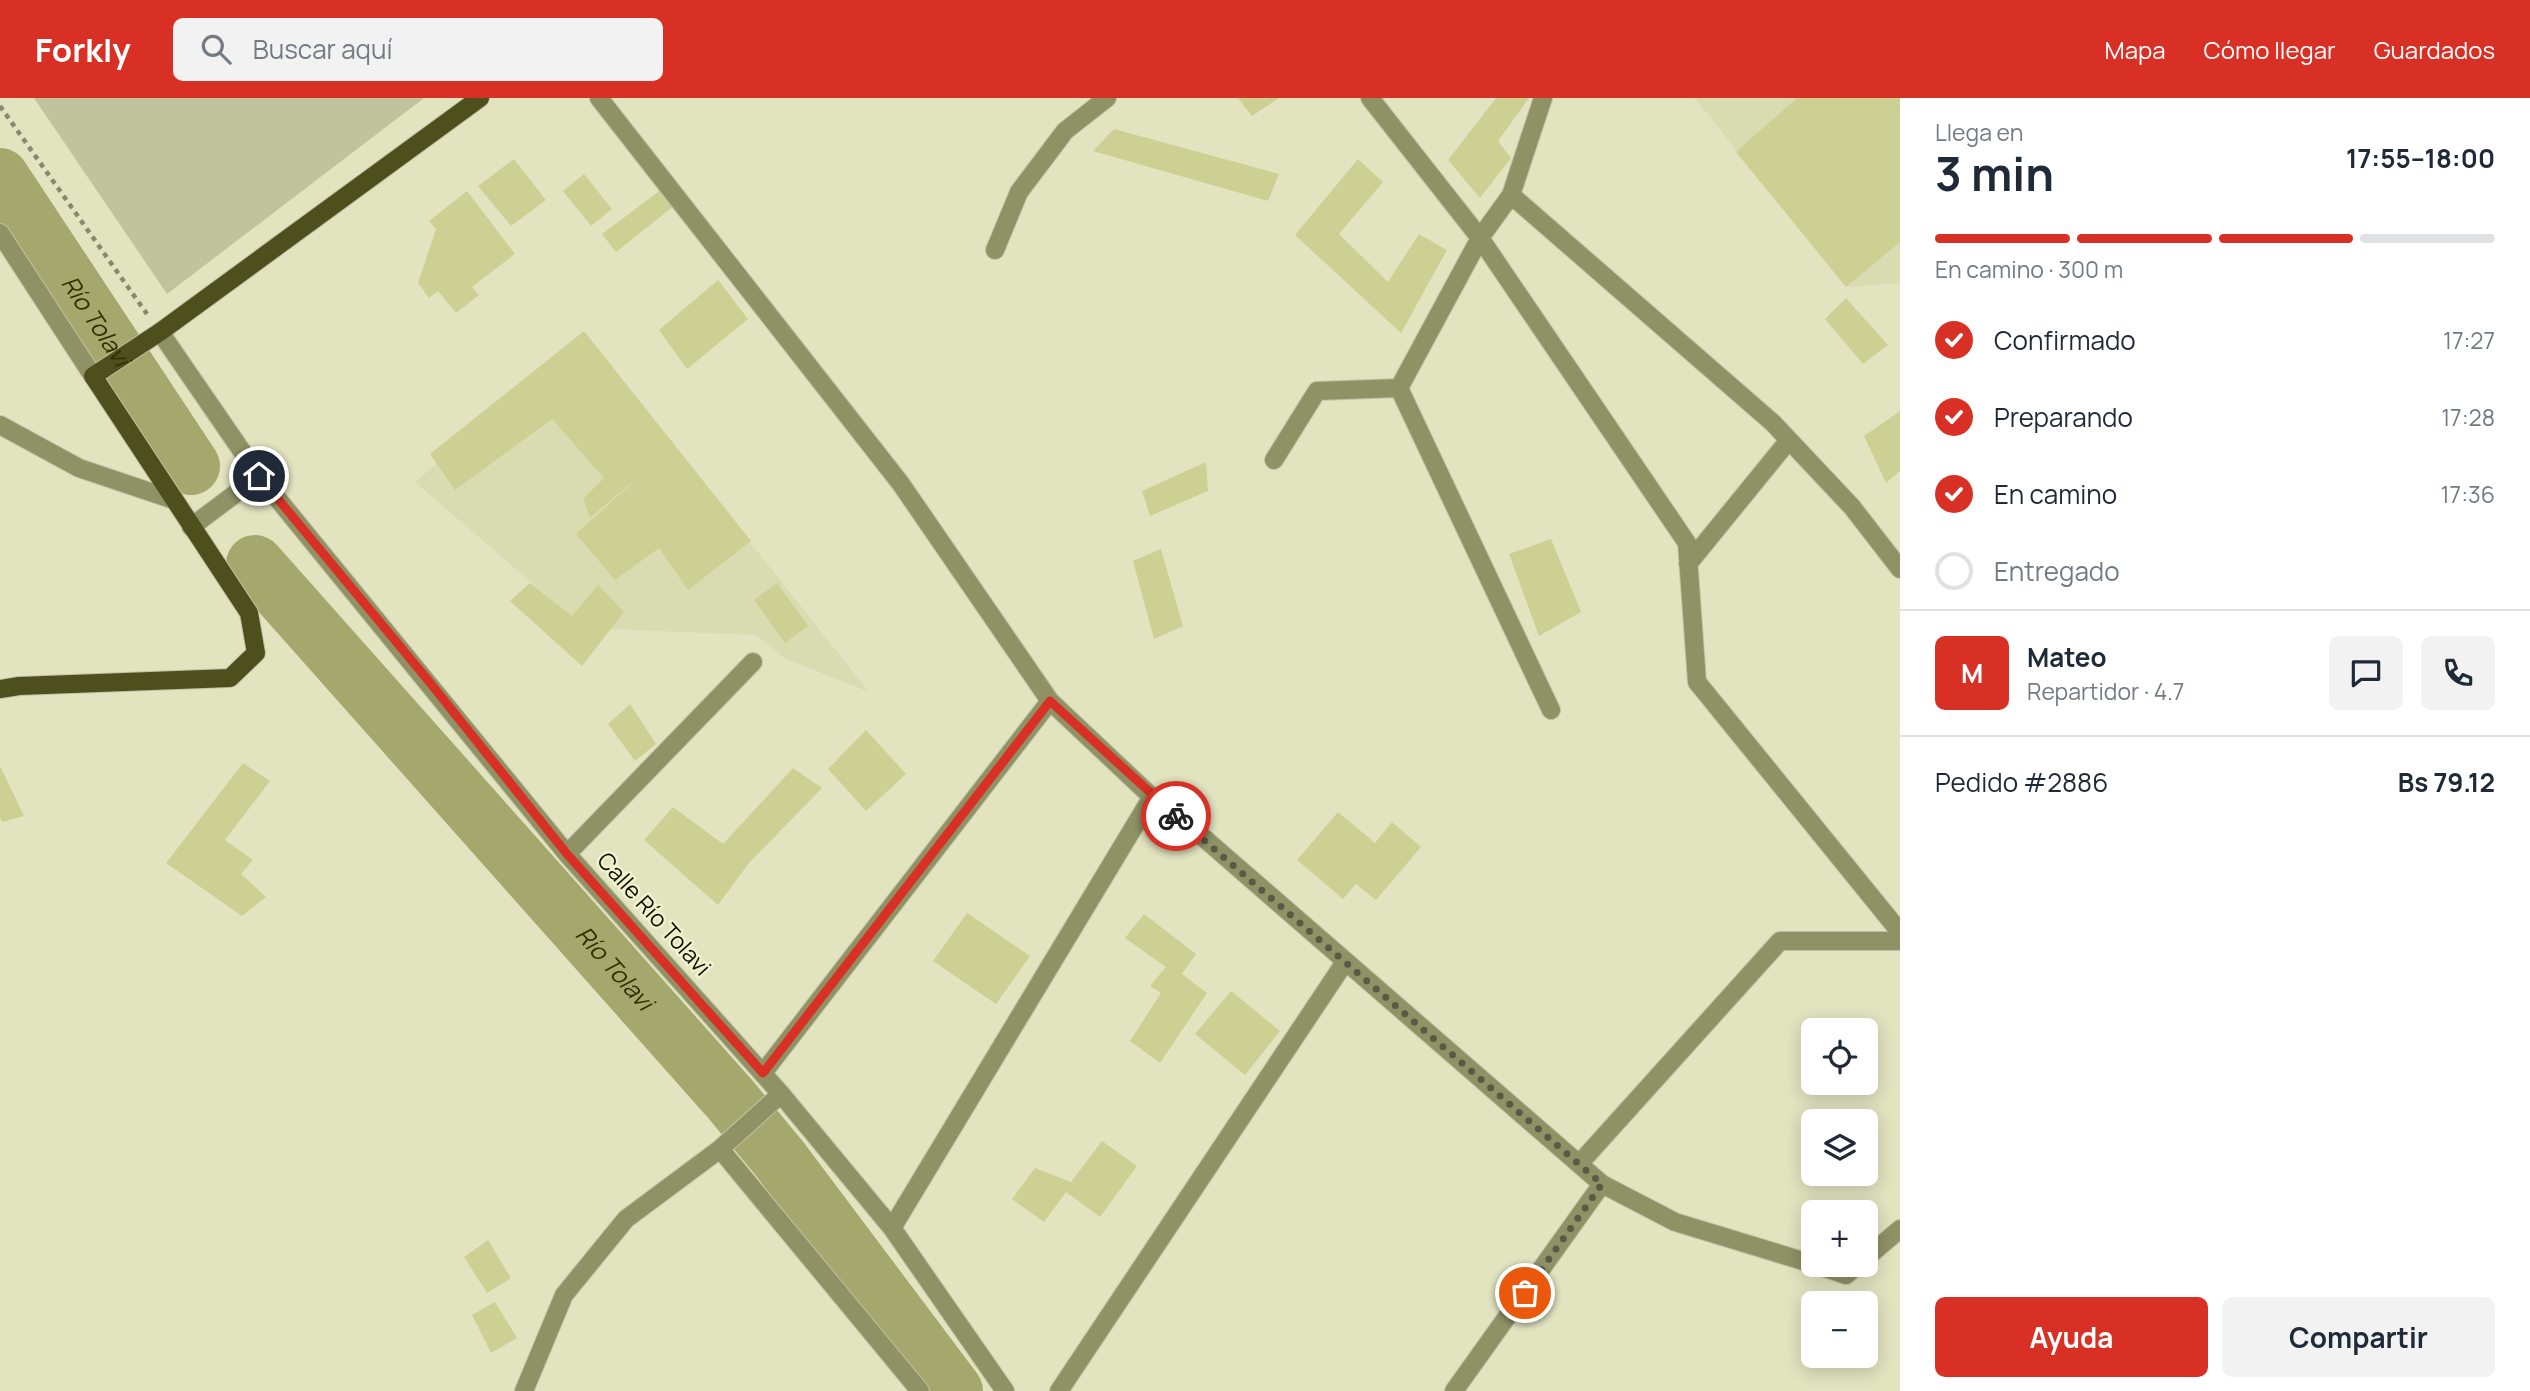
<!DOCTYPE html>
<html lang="es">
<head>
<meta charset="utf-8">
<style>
  :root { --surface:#fff; --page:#f2f2f3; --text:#1f2937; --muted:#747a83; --line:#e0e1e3; --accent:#d93025 }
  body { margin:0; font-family:Manrope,sans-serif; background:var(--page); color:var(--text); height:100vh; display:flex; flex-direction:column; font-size:26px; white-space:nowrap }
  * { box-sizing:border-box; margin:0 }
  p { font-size:23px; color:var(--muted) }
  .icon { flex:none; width:38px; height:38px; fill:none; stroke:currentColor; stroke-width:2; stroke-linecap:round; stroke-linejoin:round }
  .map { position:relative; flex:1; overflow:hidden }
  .sheet { display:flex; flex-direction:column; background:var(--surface); width:630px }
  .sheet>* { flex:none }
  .tools { position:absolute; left:1801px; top:920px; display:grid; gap:14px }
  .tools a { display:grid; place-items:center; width:77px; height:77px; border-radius:10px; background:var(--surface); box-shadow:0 4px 18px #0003; font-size:35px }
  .pin { position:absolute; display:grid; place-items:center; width:60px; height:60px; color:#fff; margin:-30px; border:4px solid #fff; border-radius:50%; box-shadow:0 2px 7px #0007 }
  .courier { position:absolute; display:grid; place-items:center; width:70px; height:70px; margin:-35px; border:5px solid #d93025; border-radius:50%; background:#fff; color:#222; box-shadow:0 2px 9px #0007 }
  .head em { font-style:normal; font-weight:700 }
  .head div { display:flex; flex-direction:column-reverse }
  .head { display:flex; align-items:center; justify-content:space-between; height:119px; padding:0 35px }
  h1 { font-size:46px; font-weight:700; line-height:52px }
  .bar { display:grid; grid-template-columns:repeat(4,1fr); gap:10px 7px; align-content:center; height:84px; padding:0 35px }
  .bar i { height:9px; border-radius:5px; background:var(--line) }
  .bar .current { background:var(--accent) }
  .bar p { grid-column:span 4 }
  .line { display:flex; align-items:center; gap:18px; padding:0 35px; border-top:2px solid var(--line) }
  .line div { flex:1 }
  .round { display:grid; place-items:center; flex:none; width:74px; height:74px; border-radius:10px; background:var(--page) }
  ol { padding:0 35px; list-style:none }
  li { display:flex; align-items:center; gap:21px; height:77px }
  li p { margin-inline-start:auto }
  li .icon { padding:7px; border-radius:50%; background:var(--accent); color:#fff; stroke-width:4 }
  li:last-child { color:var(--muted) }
  li i { width:38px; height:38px; border:4px solid var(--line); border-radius:50% }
  .button { display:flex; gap:14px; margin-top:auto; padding:14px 35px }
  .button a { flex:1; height:80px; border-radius:10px; background:var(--accent); color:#fff; font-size:28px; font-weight:700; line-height:80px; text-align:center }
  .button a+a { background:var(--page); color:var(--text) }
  header { display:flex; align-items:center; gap:42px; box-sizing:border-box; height:98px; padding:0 35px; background:var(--accent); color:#fff }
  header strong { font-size:33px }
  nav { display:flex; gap:38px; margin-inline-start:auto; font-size:24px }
  .search { width:490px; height:63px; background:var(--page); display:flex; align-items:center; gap:18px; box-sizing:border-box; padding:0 24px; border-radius:10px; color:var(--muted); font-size:26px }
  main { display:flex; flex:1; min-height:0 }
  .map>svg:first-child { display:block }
  .built { fill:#d9dcb0 }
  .green { fill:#c0c39d }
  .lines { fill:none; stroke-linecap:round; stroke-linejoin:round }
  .river { stroke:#a5a86c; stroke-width:58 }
  .building { fill:#ccd093 }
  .minor-casing { stroke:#c0c2a2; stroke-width:20 }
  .major-casing { stroke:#c0c2a2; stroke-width:20 }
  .path { stroke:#888a70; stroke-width:4.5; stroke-dasharray:5 5; stroke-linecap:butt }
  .minor { stroke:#8f9265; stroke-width:18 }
  .major { stroke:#4d4f1c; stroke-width:18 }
  .done { stroke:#595a46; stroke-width:7; stroke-dasharray:0 12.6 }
  .route { stroke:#d93025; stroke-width:9 }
  .labels { text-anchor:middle; stroke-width:5; stroke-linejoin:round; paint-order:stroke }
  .street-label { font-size:23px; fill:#0f1004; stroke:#eff2cd }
  .water-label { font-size:24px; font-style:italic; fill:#2f3000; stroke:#eff2cd }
</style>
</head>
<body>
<header>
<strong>Forkly</strong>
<div class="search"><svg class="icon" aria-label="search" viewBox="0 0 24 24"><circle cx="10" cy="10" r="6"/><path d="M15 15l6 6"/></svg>Buscar aquí</div>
<nav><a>Mapa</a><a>Cómo llegar</a><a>Guardados</a></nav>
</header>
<main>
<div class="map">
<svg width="1900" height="1293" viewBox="0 0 1900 1293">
  <rect width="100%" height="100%" fill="#e2e4c0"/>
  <path class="built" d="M 1695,0 L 1900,0 L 1900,185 L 1846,189 Z
    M 587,239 L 869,594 L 786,561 L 756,537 L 584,530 L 415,384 Z"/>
  <path class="green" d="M 34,0 L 424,0 L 167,196 Z"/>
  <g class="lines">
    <g class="river">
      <path id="s1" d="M 0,79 L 191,368"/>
      <path id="s2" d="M 255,466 L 731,1002 L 779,1060 L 954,1293"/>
    </g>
  </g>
  <path class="building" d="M 1238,0 L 1279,0 L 1252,18 Z
    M 1496,0 L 1529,0 L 1498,43 L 1511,60 L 1480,100 L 1448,62 Z
    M 1797,0 L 1900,0 L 1900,144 L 1846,189 L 1736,54 Z
    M 1114,31 L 1279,76 L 1268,103 L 1093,53 Z
    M 514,61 L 546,102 L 511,128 L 478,88 Z
    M 1358,61 L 1383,84 L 1339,136 L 1388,184 L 1419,136 L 1447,152 L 1401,235 L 1295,137 Z
    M 584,76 L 612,111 L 591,128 L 563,93 Z
    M 662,91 L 674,108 L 616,154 L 602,136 Z
    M 467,93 L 515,156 L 472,189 L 479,197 L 456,215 L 438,193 L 429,200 L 418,185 L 436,131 L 429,123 Z
    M 718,182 L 748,221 L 687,271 L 659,232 Z
    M 1846,200 L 1888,247 L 1863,266 L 1825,221 Z
    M 584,233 L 751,443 L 688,492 L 659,450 L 615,482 L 576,436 L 650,369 L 590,420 L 583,401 L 604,380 L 552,321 L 455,392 L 430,356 Z
    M 1900,313 L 1900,373 L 1886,385 L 1864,338 Z
    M 1206,364 L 1208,393 L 1150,418 L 1142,393 Z
    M 1551,441 L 1581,514 L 1539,538 L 1509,456 Z
    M 1161,451 L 1183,528 L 1154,541 L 1133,463 Z
    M 530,485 L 572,518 L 598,487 L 624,514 L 582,568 L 510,503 Z
    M 777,485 L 808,528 L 785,545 L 754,502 Z
    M 630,606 L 656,646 L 635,663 L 608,626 Z
    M 866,632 L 906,676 L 866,713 L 828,671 Z
    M 243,665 L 270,683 L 225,742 L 253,762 L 241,776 L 266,799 L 242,818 L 166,765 Z
    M 0,668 L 24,718 L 2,724 L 0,719 Z
    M 793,670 L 822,690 L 749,765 L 718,807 L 644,742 L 673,709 L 723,746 Z
    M 1338,714 L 1375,745 L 1392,724 L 1421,749 L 1376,802 L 1356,786 L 1343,801 L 1297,762 Z
    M 967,815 L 1030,858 L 996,906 L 933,863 Z
    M 1144,816 L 1196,856 L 1182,876 L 1207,895 L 1160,965 L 1130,943 L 1161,895 L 1150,888 L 1166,869 L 1125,840 Z
    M 1231,893 L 1280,933 L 1245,977 L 1195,936 Z
    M 1102,1043 L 1137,1068 L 1100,1119 L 1066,1094 L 1044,1124 L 1012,1101 L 1035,1070 L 1071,1084 Z
    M 488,1142 L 511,1180 L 487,1195 L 464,1159 Z
    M 495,1204 L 517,1240 L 491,1255 L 472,1217 Z"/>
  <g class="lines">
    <defs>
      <path id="minor" d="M 599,0 L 901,386 L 1050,603 L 1152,699 L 1205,741 L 1602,1086 L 1675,1124 L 1813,1166
        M 1370,0 L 1480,140 L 1687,445 L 1697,584 L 1900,834
        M 1543,0 L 1511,97 L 1480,140 L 1399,290 L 1551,612
        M 1511,97 L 1773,325 L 1852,409 L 1900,471
        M 0,135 L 93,278
        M 995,152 L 1019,94 L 1065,33 L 1107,0
        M 160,234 L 259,378 L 567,756 L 781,996 L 892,1130 L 1005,1293
        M 0,327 L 79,370 L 174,402
        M 1274,362 L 1317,293 L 1399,290
        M 191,429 L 259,378
        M 1688,466 L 1789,342
        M 567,756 L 753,564
        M 763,975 L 1050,603
        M 720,1051 L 920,1293
        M 1579,1066 L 1780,843 L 1900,843
        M 892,1130 L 1152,699
        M 1866,1160 L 1900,1131
        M 1816,1167 L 1846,1177 L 1857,1167
        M 524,1293 L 564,1197 L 626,1121 L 720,1051 L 781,996
        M 1059,1293 L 1345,864
        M 1454,1293 L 1602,1086"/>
      <path id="major" d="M 0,591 L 19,588 L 230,580 L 256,555 L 249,515 L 93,278 L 160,234 L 480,0"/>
    </defs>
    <use href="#minor" class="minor-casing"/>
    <use href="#major" class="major-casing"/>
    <path class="path" d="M 0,8 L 147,216"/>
    <use href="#minor" class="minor"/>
    <use href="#major" class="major"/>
  </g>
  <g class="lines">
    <path class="done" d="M 1176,718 L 1602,1086 L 1525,1195"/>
    <path class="route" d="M 259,378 L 427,581 L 567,756 L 763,975 L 1050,603 L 1176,718"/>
  </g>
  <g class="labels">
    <g class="street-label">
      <text transform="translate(654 816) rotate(48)" y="8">Calle Río Tolavi</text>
    </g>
    <g class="water-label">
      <text dy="8" stroke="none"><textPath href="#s1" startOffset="173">Río Tolavi</textPath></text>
      <text dy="8" stroke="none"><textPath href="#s2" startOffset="541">Río Tolavi</textPath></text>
    </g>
  </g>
</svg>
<div class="tools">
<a><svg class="icon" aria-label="locate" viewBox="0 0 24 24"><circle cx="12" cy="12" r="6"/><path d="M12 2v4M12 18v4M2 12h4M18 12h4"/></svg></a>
<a><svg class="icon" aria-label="layers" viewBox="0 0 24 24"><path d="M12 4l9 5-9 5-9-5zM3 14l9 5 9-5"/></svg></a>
<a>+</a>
<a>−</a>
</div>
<div class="pin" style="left:1525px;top:1195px;background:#ea580c"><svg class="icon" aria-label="bag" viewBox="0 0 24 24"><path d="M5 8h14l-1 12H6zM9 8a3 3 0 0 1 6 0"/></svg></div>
<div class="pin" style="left:259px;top:378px;background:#1f2937"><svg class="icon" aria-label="home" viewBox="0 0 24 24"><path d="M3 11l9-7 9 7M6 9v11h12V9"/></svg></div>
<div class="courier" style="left:1176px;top:718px"><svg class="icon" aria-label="bike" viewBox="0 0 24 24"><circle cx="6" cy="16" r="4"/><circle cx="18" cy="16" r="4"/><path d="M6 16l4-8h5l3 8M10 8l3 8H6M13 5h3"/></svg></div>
</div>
<section class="sheet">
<div class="head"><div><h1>3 min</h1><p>Llega en</p></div><em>17:55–18:00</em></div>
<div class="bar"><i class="current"></i><i class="current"></i><i class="current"></i><i></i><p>En camino · 300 m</p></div>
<ol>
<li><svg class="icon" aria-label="check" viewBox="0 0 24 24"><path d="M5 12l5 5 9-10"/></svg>Confirmado<p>17:27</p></li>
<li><svg class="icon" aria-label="check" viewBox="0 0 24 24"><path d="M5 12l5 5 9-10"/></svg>Preparando<p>17:28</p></li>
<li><svg class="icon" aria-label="check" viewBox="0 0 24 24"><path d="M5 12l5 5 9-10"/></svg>En camino<p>17:36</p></li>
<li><i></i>Entregado</li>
</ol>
<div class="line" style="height:126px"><b class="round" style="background:var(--accent);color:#fff">M</b><div><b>Mateo</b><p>Repartidor · 4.7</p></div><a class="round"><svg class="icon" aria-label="chat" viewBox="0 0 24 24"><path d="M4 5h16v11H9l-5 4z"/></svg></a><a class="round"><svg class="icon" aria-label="phone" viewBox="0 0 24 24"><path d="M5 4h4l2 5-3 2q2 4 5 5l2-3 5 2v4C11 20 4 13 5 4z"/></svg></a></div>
<div class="line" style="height:91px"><div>Pedido #2886</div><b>Bs 79.12</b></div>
<div class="button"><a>Ayuda</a><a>Compartir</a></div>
</section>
</main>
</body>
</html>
